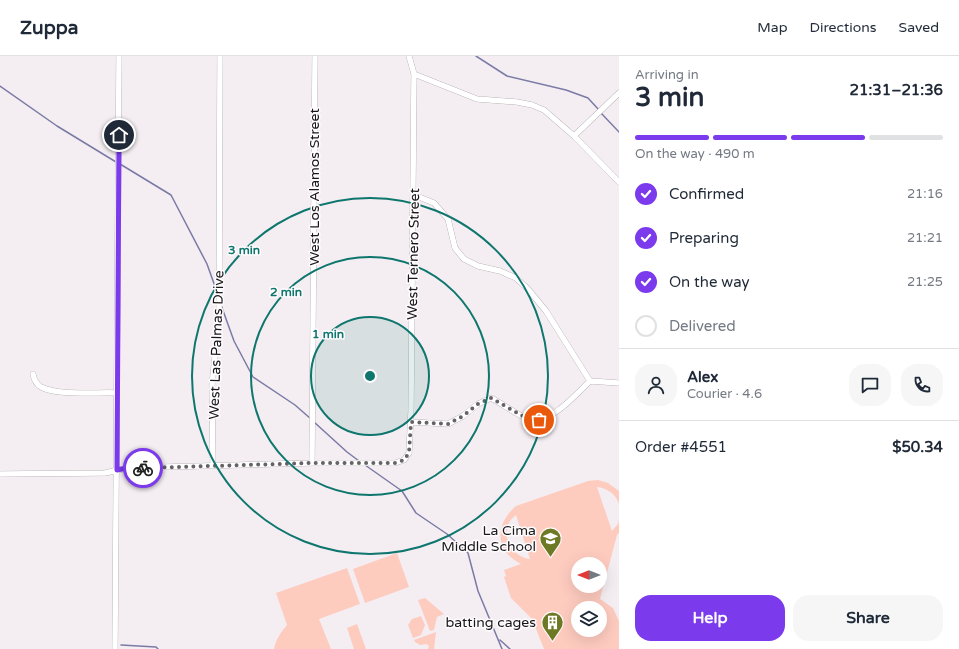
<!DOCTYPE html>
<html lang="en">
<head>
<meta charset="utf-8">
<style>
  :root { --surface:#fff; --page:#f6f6f7; --text:#1f2937; --muted:#747a83; --line:#e0e1e3; --accent:#7c3aed }
  body { margin:0; font-family:"Varela Round",sans-serif; background:var(--page); color:var(--text); height:100vh; display:flex; flex-direction:column; font-size:15px; white-space:nowrap }
  * { box-sizing:border-box; margin:0 }
  p { font-size:13px; color:var(--muted) }
  .icon { flex:none; width:22px; height:22px; fill:none; stroke:currentColor; stroke-width:2; stroke-linecap:round; stroke-linejoin:round }
  .map { position:relative; flex:1; overflow:hidden }
  .sheet { display:flex; flex-direction:column; background:var(--surface); width:340px }
  .sheet>* { flex:none }
  .needle { width:26px; rotate:270deg }
  .tools { position:absolute; left:571px; top:501px; display:grid; gap:8px }
  .tools a { display:grid; place-items:center; width:36px; height:36px; border-radius:50%; background:var(--surface); box-shadow:0 4px 16px #0002; font-size:20px }
  .pin { position:absolute; display:grid; place-items:center; width:34px; height:34px; color:#fff; margin:-17px; border:2px solid #fff; border-radius:50%; box-shadow:0 1px 4px #0007 }
  .courier { position:absolute; display:grid; place-items:center; width:40px; height:40px; margin:-20px; border:3px solid #7c3aed; border-radius:50%; background:#fff; color:#222; box-shadow:0 1px 5px #0007 }
  .head em { font-style:normal; font-weight:700 }
  .head div { display:flex; flex-direction:column-reverse }
  .head { display:flex; align-items:center; justify-content:space-between; height:68px; padding:0 16px }
  h1 { font-size:26px; font-weight:700; line-height:30px }
  .bar { display:grid; grid-template-columns:repeat(4,1fr); gap:6px 4px; align-content:center; height:48px; padding:0 16px }
  .bar i { height:5px; border-radius:3px; background:var(--line) }
  .bar .active { background:var(--accent) }
  .bar p { grid-column:span 4 }
  .line { display:flex; align-items:center; gap:10px; padding:0 16px; border-top:1px solid var(--line) }
  .line div { flex:1 }
  .round { display:grid; place-items:center; flex:none; width:42px; height:42px; border-radius:16px; background:var(--page) }
  ol { padding:0 16px; list-style:none }
  li { display:flex; align-items:center; gap:12px; height:44px }
  li p { margin-inline-start:auto }
  li .icon { padding:4px; border-radius:50%; background:var(--accent); color:#fff; stroke-width:4 }
  li:last-child { color:var(--muted) }
  li i { width:22px; height:22px; border:2px solid var(--line); border-radius:50% }
  .button { display:flex; gap:8px; margin-top:auto; padding:8px 16px }
  .button a { flex:1; height:46px; border-radius:16px; background:var(--accent); color:#fff; font-size:16px; font-weight:700; line-height:46px; text-align:center }
  .button a+a { background:var(--page); color:var(--text) }
  header { display:flex; align-items:center; gap:24px; box-sizing:border-box; height:56px; padding:0 20px; background:var(--surface); border-bottom:1px solid var(--line) }
  header strong { font-size:19px }
  nav { display:flex; gap:22px; margin-inline-start:auto; font-size:14px }
  main { display:flex; flex:1; min-height:0 }
  .map>svg:first-child { display:block }
  .green { fill:#fecbbf; fill-rule:evenodd }
  .lines { fill:none; stroke-linecap:round; stroke-linejoin:round }
  .stream { stroke:#7b7aa6; stroke-width:1.5 }
  .street-casing { stroke:#9d989b; stroke-width:6 }
  .street { stroke:#fff; stroke-width:5.5 }
  .done { stroke:#666265; stroke-width:4; stroke-dasharray:0 7.2 }
  .route { stroke:#7c3aed; stroke-width:5 }
  .ring { fill:none; stroke:#0f766e; stroke-width:2 }
  .labels { text-anchor:middle; stroke-width:3; stroke-linejoin:round; paint-order:stroke }
  .street-label { font-size:14px; fill:#191719; stroke:#fffcfe }
  .poi-label { font-size:14px; fill:#191719; stroke:#fffcfe; text-anchor:end }
  .centre { fill:#0f766e; stroke:#fffcfe; stroke-width:2 }
  .ring-label { font-size:12px; text-anchor:middle; font-weight:bold; fill:#0f766e; stroke:#fffcfe; stroke-width:3; stroke-linejoin:round; paint-order:stroke }
</style>
</head>
<body>
<header>
<strong>Zuppa</strong>
<nav><a>Map</a><a>Directions</a><a>Saved</a></nav>
</header>
<main>
<div class="map">
<svg width="619" height="593" viewBox="0 0 619 593">
  <rect width="100%" height="100%" fill="#f4eef2"/>
  <path class="green" d="M 598,424 L 608,427 L 619,435 L 619,448 C 616,438 607,432 597,431 L 612,475 L 618,468 L 619,464 L 619,477 L 617,479 L 600,543 L 613,552 L 619,565 L 619,593 L 544,593 L 532,563 L 511,542 L 504,521 L 506,520 L 504,514 L 521,508 C 494,495 495,468 516,450 L 588,425 ZM 516,459 L 530,503 C 509,500 497,473 516,459 ZM 578,508 L 600,508 L 600,530 L 578,530 ZM 578,552 L 600,552 L 600,574 L 578,574 Z
    M 397,497 L 409,531 L 365,547 L 353,513 Z
    M 347,512 L 360,548 L 319,563 L 331,593 L 274,593 C 276,583 281,576 287,569 L 276,537 Z
    M 425,542 L 444,558 L 437,561 L 434,574 L 430,575 L 418,544 Z
    M 421,560 L 425,569 L 421,579 L 413,582 L 408,569 L 412,563 Z
    M 357,568 L 366,593 L 354,593 L 347,572 Z
    M 436,576 L 434,593 L 428,593 L 429,590 L 426,588 L 420,589 L 415,586 L 414,584 Z"/>
  <g class="lines">
    <path class="stream" d="M 476,0 L 507,20 L 566,34 L 588,42 L 599,54
      M 0,30 L 57,70 L 116,106
      M 601,57 L 619,76
      M 120,108 L 171,139 L 207,208 L 217,236
      M 221,249 L 234,285 L 253,321 L 295,349 L 311,363
      M 314,366 L 347,396 L 359,405
      M 365,409 L 402,435 L 416,457 L 447,478 L 468,497 L 478,535 L 502,593
      M 500,584 L 510,593
      M 121,589 L 156,591 L 158,593"/>
    <defs>
      <path id="street" d="M 414,18 L 477,43 L 517,46 L 532,49 L 544,54 L 574,80 L 619,126
        M 574,80 L 619,37
        M 414,139 L 434,147 L 448,163 L 455,192 L 464,203 L 478,210 L 500,215 L 516,222 L 528,233 L 546,255 L 590,325
        M 33,318 C 34,324 36,328 41,331 C 58,340 98,336 117,337
        M 411,366 L 448,368 L 463,360 L 478,348 L 491,342 C 503,348 514,357 526,362 C 549,371 575,339 590,325 L 619,327
        M 312,407 L 315,0
        M 213,410 L 212,329 L 219,263 L 220,0
        M 0,418 L 105,417 L 127,412 L 312,407 L 395,407 L 404,404 L 409,397 L 411,355 L 414,18 L 409,0
        M 115,593 L 119,0"/>
    </defs>
    <use href="#street" class="street-casing"/>
    <use href="#street" class="street"/>
  </g>
  <g class="lines">
    <path class="done" d="M 143,412 L 312,407 L 395,407 L 404,404 L 409,397 L 411,366 L 448,368 L 463,360 L 478,348 L 491,342 L 528,363 L 539,364"/>
    <path class="route" d="M 119,79 L 117,414 L 127,412 L 143,412"/>
  </g>
  <circle cx="370" cy="320" r="59" fill="#0f766e" fill-opacity=".12"/>
  <g class="ring">
    <circle cx="370" cy="320" r="59"/>
    <circle cx="370" cy="320" r="119"/>
    <circle cx="370" cy="320" r="178"/>
  </g>
  <defs>
    <symbol id="school-pin" viewBox="-11 -11 22 30"><path d="M0 17L-7.5 6A9.5 9.5 0 1 1 7.5 6Z" fill="#6e7925" stroke="#fffcfe"/><path d="M0-5L7-2L0 1L-7-2ZM-4 1L0 2.5L4 1V4Q0 6-4 4Z" fill="#fff"/></symbol>
    <symbol id="building-pin" viewBox="-11 -11 22 30"><path d="M0 17L-7.5 6A9.5 9.5 0 1 1 7.5 6Z" fill="#6e7925" stroke="#fffcfe"/><path d="M-4-6H4V6H1V3H-1V6H-4ZM-2.5-4.3h1.7v1.8h-1.7ZM.8-4.3h1.7v1.8H.8ZM-2.5-1h1.7V.8h-1.7ZM.8-1h1.7V.8H.8Z" fill="#fff"/></symbol>
  </defs>
  <g fill-rule="evenodd">
    <use href="#school-pin" x="538" y="470" width="25" height="34"/>
    <use href="#building-pin" x="540" y="554" width="25" height="34"/>
  </g>
  <g class="labels">
    <g class="street-label">
      <text transform="translate(314 131) rotate(-90)" y="5">West Los Alamos Street</text>
      <text transform="translate(413 198) rotate(-89)" y="5">West Ternero Street</text>
      <text transform="translate(216 289) rotate(-88)" y="5">West Las Palmas Drive</text>
    </g>
    <g class="poi-label">
      <text x="536" y="479">La Cima<tspan x="536" dy="16">Middle School</tspan></text>
      <text x="536" y="571">batting cages</text>
    </g>
  </g>
  <circle cx="370" cy="320" r="6" class="centre"/>
  <g class="ring-label">
    <text x="244" y="198">3 min</text>
    <text x="286" y="240">2 min</text>
    <text x="328" y="282">1 min</text>
  </g>
</svg>
<div class="tools">
<a><svg class="needle" viewBox="-14 -14 28 28"><path d="M0-13l5 13h-10z" fill="#e53935"/><path d="M0 13l5-13h-10z" fill="#747a83"/></svg></a>
<a><svg class="icon" aria-label="layers" viewBox="0 0 24 24"><path d="M12 4l9 5-9 5-9-5zM3 14l9 5 9-5"/></svg></a>
</div>
<div class="pin" style="left:539px;top:364px;background:#ea580c"><svg class="icon" aria-label="bag" viewBox="0 0 24 24"><path d="M5 8h14l-1 12H6zM9 8a3 3 0 0 1 6 0"/></svg></div>
<div class="pin" style="left:119px;top:79px;background:#1f2937"><svg class="icon" aria-label="home" viewBox="0 0 24 24"><path d="M3 11l9-7 9 7M6 9v11h12V9"/></svg></div>
<div class="courier" style="left:143px;top:412px"><svg class="icon" aria-label="bike" viewBox="0 0 24 24"><circle cx="6" cy="16" r="4"/><circle cx="18" cy="16" r="4"/><path d="M6 16l4-8h5l3 8M10 8l3 8H6M13 5h3"/></svg></div>
</div>
<section class="sheet">
<div class="head"><div><h1>3 min</h1><p>Arriving in</p></div><em>21:31–21:36</em></div>
<div class="bar"><i class="active"></i><i class="active"></i><i class="active"></i><i></i><p>On the way · 490 m</p></div>
<ol>
<li><svg class="icon" aria-label="check" viewBox="0 0 24 24"><path d="M5 12l5 5 9-10"/></svg>Confirmed<p>21:16</p></li>
<li><svg class="icon" aria-label="check" viewBox="0 0 24 24"><path d="M5 12l5 5 9-10"/></svg>Preparing<p>21:21</p></li>
<li><svg class="icon" aria-label="check" viewBox="0 0 24 24"><path d="M5 12l5 5 9-10"/></svg>On the way<p>21:25</p></li>
<li><i></i>Delivered</li>
</ol>
<div class="line" style="height:72px"><a class="round"><svg class="icon" aria-label="person" viewBox="0 0 24 24"><circle cx="12" cy="8" r="4"/><path d="M4 21q1-7 8-7t8 7"/></svg></a><div><b>Alex</b><p>Courier · 4.6</p></div><a class="round"><svg class="icon" aria-label="chat" viewBox="0 0 24 24"><path d="M4 5h16v11H9l-5 4z"/></svg></a><a class="round"><svg class="icon" aria-label="phone" viewBox="0 0 24 24"><path d="M5 4h4l2 5-3 2q2 4 5 5l2-3 5 2v4C11 20 4 13 5 4z"/></svg></a></div>
<div class="line" style="height:52px"><div>Order #4551</div><b>$50.34</b></div>
<div class="button"><a>Help</a><a>Share</a></div>
</section>
</main>
</body>
</html>
